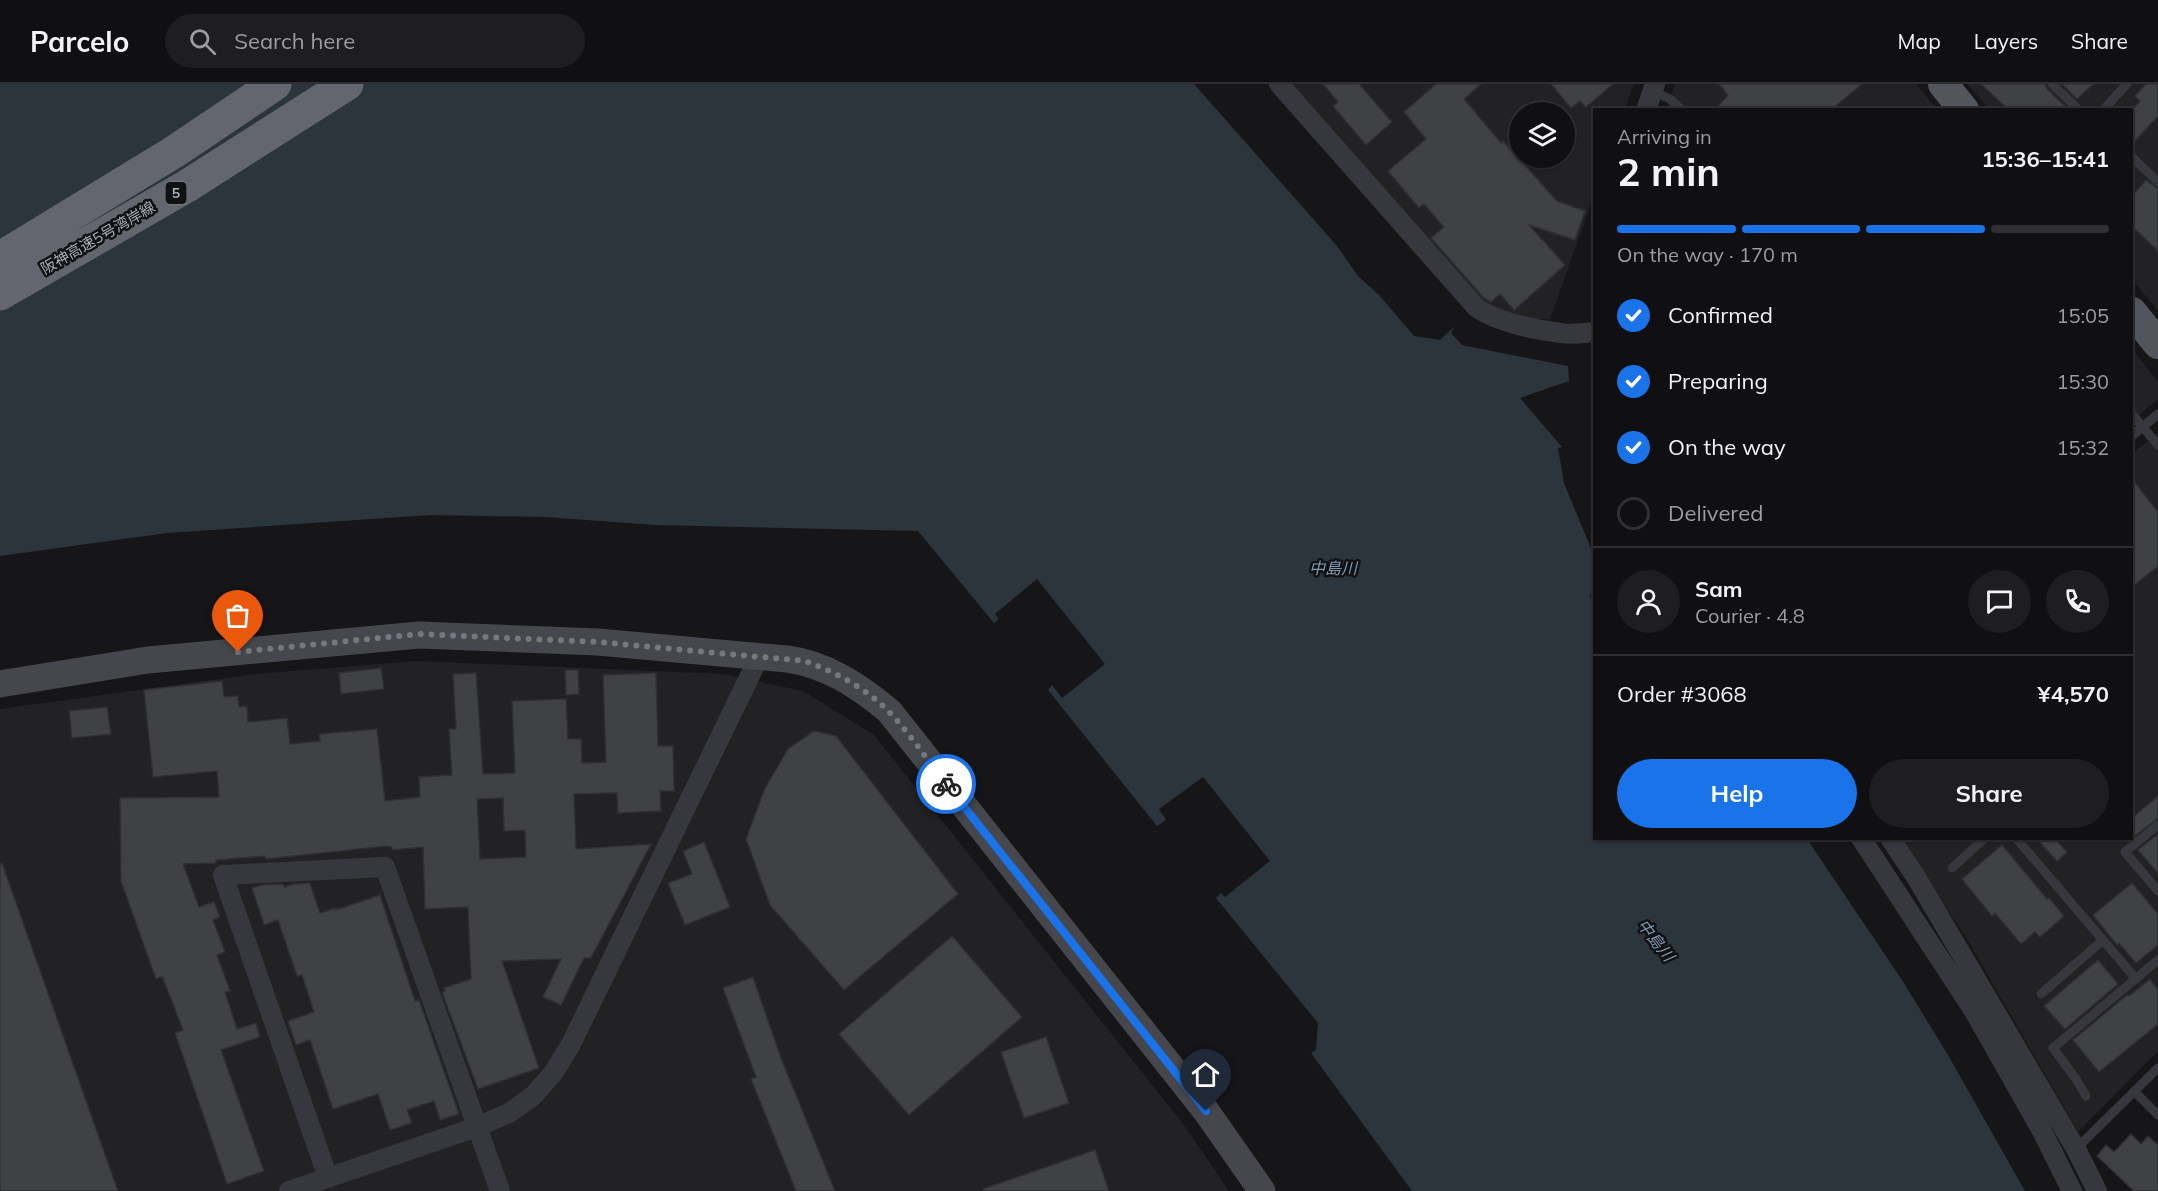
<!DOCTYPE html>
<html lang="en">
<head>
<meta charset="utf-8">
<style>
  :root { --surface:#101012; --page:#1e1e20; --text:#f1f3f6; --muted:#9c9d9f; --line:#303032; --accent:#1a73e8 }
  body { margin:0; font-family:Mulish,"Noto Sans JP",sans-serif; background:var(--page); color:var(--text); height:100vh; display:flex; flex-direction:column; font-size:22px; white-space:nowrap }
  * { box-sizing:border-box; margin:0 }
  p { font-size:20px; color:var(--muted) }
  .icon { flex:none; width:33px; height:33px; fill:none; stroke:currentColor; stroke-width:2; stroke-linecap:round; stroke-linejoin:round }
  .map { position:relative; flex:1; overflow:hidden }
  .sheet { position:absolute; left:1593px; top:24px; width:540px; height:732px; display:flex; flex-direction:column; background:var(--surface); border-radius:0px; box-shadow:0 2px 4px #0004,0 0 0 2px var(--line) }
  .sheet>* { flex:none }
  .fabs { position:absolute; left:1509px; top:18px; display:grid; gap:12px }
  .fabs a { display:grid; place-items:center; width:66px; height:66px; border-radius:50%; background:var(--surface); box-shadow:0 2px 4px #0004,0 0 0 2px var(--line); font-size:30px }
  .pin { position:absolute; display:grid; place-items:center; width:51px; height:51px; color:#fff; margin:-62px -26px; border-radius:50% 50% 50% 0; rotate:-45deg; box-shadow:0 0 6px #0007 }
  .pin .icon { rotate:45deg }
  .courier { position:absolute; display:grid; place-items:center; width:60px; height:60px; margin:-30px; border:4px solid #1a73e8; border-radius:50%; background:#fff; color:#222; box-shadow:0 2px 8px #0007 }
  .headline em { font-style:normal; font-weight:700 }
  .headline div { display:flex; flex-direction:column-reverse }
  .headline { display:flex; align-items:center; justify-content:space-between; height:102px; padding:0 24px }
  h1 { font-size:39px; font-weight:700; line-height:45px }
  .bar { display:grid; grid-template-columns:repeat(4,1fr); gap:9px 6px; align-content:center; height:72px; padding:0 24px }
  .bar i { height:8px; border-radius:4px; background:var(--line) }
  .bar .selected { background:var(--accent) }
  .bar p { grid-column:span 4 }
  .line { display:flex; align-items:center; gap:15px; padding:0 24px; border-top:2px solid var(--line) }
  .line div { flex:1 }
  .round { display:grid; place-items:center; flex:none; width:63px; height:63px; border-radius:32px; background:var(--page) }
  ol { padding:0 24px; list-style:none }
  li { display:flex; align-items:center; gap:18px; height:66px }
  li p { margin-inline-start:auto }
  li .icon { padding:6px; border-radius:50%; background:var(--accent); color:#fff; stroke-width:4 }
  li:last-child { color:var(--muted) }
  li i { width:33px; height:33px; border:3px solid var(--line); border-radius:50% }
  .primary-button { display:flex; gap:12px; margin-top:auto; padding:12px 24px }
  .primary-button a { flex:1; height:69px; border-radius:36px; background:var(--accent); color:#fff; font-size:24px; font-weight:700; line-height:69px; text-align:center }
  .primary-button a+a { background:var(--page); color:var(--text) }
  header { display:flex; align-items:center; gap:36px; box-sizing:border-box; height:84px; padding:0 30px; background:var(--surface); border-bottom:2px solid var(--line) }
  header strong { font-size:28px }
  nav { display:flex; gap:33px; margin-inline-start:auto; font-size:21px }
  .search { width:420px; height:54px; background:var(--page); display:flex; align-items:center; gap:15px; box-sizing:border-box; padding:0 21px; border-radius:33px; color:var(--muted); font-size:22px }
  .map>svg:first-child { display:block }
  .built { fill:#222225; fill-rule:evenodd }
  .water { fill:#2c353c }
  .building { fill:#404145; stroke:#303034; stroke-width:1.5; fill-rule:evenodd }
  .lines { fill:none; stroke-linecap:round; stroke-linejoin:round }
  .lane { stroke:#37383d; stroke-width:9 }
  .street { stroke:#37383d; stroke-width:20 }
  .secondary { stroke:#45474d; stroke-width:27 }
  .primary { stroke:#53555c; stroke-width:30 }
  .highway { stroke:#63666e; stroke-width:33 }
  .done { stroke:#757880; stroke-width:6; stroke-dasharray:0 10.8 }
  .route { stroke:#1a73e8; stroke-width:8 }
  .labels { text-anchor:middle; stroke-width:5; stroke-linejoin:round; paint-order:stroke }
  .shield { fill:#111113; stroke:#7b7e86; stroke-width:1.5 }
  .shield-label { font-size:14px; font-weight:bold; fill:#a8adb8 }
  .street-label { font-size:15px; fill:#a8adb8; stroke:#111113 }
  .water-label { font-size:16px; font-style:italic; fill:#7f9bb3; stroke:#111113 }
</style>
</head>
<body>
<header>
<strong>Parcelo</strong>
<div class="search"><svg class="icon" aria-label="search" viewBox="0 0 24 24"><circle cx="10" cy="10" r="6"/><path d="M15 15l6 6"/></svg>Search here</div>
<nav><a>Map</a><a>Layers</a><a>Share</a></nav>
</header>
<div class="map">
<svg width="2158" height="1107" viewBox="0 0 2158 1107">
  <rect width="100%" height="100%" fill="#161618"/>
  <path class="built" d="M 1281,0 L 1634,0 L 1625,25 L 1594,26 L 1594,111 L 1550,235 L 1522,235 L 1485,224 ZM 1520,28 L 1564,28 L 1564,74 L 1520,74 Z
    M 1675,0 L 1916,0 L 1937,25 L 1666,26 Z
    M 1967,0 L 2158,0 L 2158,227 L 2132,195 L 2132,26 L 1989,25 Z
    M 2132,265 L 2158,298 L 2158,315 L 2132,337 Z
    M 2158,349 L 2158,967 L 2078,1048 L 1967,855 L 1900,755 L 2132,754 L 2132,370 Z
    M 417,577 L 724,590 L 803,607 L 874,651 L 1184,1041 L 1229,1107 L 0,1107 L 0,625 L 255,590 Z"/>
  <path class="water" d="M 0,0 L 1194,0 L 1337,162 L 1358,192 L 1379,211 L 1414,252 L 1440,256 L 1455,242 L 1451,249 L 1462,261 L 1568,282 L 1569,297 L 1520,314 L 1562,363 L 1558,364 L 1564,399 L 1594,472 L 1594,492 L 1590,513 L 1594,519 L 1594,754 L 1807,755 L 1902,896 L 1948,971 L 2025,1107 L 1412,1107 L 1311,969 L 1316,966 L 1318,939 L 1216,814 L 1221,809 L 1225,813 L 1270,777 L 1203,693 L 1159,725 L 1166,736 L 1157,742 L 1048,606 L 1052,601 L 1062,614 L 1105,580 L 1037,495 L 995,530 L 999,535 L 994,539 L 918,447 L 656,441 L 545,433 L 430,431 L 167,449 L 0,472 Z"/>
  <path class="building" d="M 1323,0 L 1359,0 L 1392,38 L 1366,61 L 1333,22 L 1338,18 Z
    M 1436,0 L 1481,0 L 1464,15 L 1501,59 L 1503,57 L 1557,117 L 1585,127 L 1575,156 L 1529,141 L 1565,181 L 1514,226 L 1500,210 L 1491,218 L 1484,214 L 1431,154 L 1444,143 L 1424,120 L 1419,124 L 1388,87 L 1426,55 L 1404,28 Z
    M 1551,0 L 1613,0 L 1586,23 L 1580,17 L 1571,24 Z
    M 1719,0 L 1862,0 L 1831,26 L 1715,26 L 1728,11 Z
    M 1981,0 L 2045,0 L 2047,5 L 2068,25 L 2009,26 Z
    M 2062,0 L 2093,0 L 2077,15 Z
    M 2146,0 L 2158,0 L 2158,32 L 2132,60 L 2132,26 L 2140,17 L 2135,12 Z
    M 2146,96 L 2158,105 L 2158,167 L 2132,142 L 2132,112 Z
    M 2132,395 L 2158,428 L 2158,482 L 2132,503 Z
    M 381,584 L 384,605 L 341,610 L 339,589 Z
    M 565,586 L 578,586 L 579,610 L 566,611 Z
    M 476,589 L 483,690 L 515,689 L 512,617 L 566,615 L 568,655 L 581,655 L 582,679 L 606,678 L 603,591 L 656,589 L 658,662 L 673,662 L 674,707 L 660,707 L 661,727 L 618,729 L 617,709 L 574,710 L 576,765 L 651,760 L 591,874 L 584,874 L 561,921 L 543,913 L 561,875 L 502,877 L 539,984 L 478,1005 L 442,908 L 445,907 L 444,904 L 471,895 L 468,823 L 425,825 L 423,763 L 392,766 L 392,763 L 387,762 L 266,775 L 265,772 L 216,776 L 216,779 L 183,780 L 199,823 L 214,818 L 220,833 L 213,836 L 225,868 L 217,871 L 230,907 L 225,908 L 237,945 L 256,939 L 260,953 L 221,966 L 264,1087 L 227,1100 L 175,949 L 183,946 L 162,892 L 156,895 L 121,797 L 120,714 L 219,713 L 217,687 L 153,693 L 144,606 L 222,597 L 224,613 L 238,612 L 239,623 L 247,622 L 248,638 L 287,634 L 290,660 L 320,657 L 319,650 L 377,645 L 385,717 L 420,713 L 419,693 L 452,691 L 449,645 L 456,645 L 453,590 ZM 503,714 L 504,747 L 525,746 L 526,773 L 480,775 L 477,715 Z
    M 107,623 L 111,650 L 72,654 L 69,627 Z
    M 814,647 L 836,652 L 958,810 L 844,906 L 770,821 L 746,755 L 765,704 L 788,665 Z
    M 2158,712 L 2158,734 L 2132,754 L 2132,734 Z
    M 2158,750 L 2158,789 L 2138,766 Z
    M 2036,754 L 2054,754 L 2067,768 L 2057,777 Z
    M 704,758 L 730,823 L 685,841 L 668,799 L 692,790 L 683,767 Z
    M 2002,761 L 2047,815 L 2049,814 L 2064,832 L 2040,853 L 2035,848 L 2021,860 L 1995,829 L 1992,832 L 1962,795 Z
    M 2,779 L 118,1107 L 0,1107 L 0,780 Z
    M 310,799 L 320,829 L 336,824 L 336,826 L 380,811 L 415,917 L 419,916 L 459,1030 L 440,1036 L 434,1017 L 407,1026 L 412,1039 L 390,1046 L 378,1010 L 333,1025 L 310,956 L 296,961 L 288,937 L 314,928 L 302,891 L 297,892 L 278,836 L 264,841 L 252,804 L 261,801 L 283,800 L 284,803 L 294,800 Z
    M 2132,799 L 2158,830 L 2158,861 L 2136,879 L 2119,859 L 2117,861 L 2093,831 Z
    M 952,852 L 1022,933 L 909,1031 L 839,950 Z
    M 2098,876 L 2118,900 L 2065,945 L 2044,922 Z
    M 753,893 L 781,974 L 835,1107 L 796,1107 L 751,995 L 756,993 L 723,904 Z
    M 2150,895 L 2158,906 L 2158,940 L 2099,988 L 2073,956 L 2127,911 L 2129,912 Z
    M 1046,953 L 1069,1019 L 1024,1034 L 1001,968 Z
    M 2131,1050 L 2141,1060 L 2148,1052 L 2158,1061 L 2158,1107 L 2134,1107 L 2097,1072 L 2106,1061 L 2114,1068 Z
    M 1095,1066 L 1109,1107 L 984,1107 L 983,1105 Z"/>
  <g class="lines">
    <path class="lane" d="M 2052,0 L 2079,26
      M 1653,7 L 1670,15 L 1682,26
      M 2103,26 L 2127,0
      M 2132,73 L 2158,98
      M 2132,330 L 2158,361
      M 2132,352 L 2158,330
      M 2158,741 L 2125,768 L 2158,807
      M 2016,754 L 2136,895
      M 1952,784 L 1985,754
      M 2041,910 L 2103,856
      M 2135,1008 L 2158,1031
      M 2086,1012 L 2076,995 L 2053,964 L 2158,876
      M 2076,1065 L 2158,984"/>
    <path class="street" d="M 1279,0 L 1476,223 C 1495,238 1537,246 1561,249 C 1572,251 1584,249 1594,248
      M 1646,26 L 1655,0
      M 1861,754 L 1974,927 L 2042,1047 L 2072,1107
      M 1890,754 L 1916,793 L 2076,1065 L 2097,1107
      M 328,1094 L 223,791 L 385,783 L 500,1107
      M 289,1107 L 477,1043 L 509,1029 L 533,1012 L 554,988 L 571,960 L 760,571"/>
    <path class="secondary" d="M 0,600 L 148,576 L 419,551 L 598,558 L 787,575 C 826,580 859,602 889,627 L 1206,1027 L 1262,1107"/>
    <path class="primary" d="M 1943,0 L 1964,26
      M 2132,228 L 2158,260"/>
    <path class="highway" d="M 0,174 L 174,68 L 275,0
      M 0,210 L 187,102 L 347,0"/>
  </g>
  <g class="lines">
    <path class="done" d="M 238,568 L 419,550 L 598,558 L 805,577 C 835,588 866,604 888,627 C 910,649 927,676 946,700"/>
    <path class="route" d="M 946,700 L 1206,1027"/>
  </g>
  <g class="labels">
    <rect class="shield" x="165.5" y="98" width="21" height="22" rx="4.5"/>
    <g class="shield-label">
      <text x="176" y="114">5</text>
    </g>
    <g class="street-label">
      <text transform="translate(98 154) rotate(-30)" y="5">阪神高速5号湾岸線</text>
    </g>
    <g class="water-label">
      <text x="1333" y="490">中島川</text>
      <text transform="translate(1656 856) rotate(52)" y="6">中島川</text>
    </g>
  </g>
</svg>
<div class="fabs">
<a><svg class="icon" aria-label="layers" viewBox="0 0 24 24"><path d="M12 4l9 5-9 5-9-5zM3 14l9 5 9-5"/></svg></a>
</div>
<div class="pin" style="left:238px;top:568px;background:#ea580c"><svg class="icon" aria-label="bag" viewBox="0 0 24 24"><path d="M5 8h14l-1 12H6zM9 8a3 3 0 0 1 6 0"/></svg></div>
<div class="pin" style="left:1206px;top:1027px;background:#1f2937"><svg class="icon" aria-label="home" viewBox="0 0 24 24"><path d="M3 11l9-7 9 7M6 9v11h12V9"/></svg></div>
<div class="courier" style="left:946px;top:700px"><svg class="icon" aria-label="bike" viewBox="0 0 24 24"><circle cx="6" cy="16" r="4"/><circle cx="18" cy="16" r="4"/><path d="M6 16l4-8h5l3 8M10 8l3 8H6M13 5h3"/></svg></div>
<section class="sheet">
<div class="headline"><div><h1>2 min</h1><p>Arriving in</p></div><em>15:36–15:41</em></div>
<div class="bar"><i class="selected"></i><i class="selected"></i><i class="selected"></i><i></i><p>On the way · 170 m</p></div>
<ol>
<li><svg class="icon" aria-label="check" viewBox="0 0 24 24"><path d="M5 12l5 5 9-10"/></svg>Confirmed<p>15:05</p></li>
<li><svg class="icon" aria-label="check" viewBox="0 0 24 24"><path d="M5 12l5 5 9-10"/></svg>Preparing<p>15:30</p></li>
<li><svg class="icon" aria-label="check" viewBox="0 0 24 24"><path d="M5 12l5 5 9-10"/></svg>On the way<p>15:32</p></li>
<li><i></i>Delivered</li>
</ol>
<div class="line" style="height:108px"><a class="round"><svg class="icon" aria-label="person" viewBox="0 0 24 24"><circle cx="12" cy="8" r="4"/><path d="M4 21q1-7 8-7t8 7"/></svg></a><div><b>Sam</b><p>Courier · 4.8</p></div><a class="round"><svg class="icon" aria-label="chat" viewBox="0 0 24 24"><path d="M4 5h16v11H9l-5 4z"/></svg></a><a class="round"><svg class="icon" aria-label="phone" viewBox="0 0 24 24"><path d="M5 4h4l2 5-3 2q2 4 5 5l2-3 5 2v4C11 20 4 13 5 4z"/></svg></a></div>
<div class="line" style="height:78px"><div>Order #3068</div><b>¥4,570</b></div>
<div class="primary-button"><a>Help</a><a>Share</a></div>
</section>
</div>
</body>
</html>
